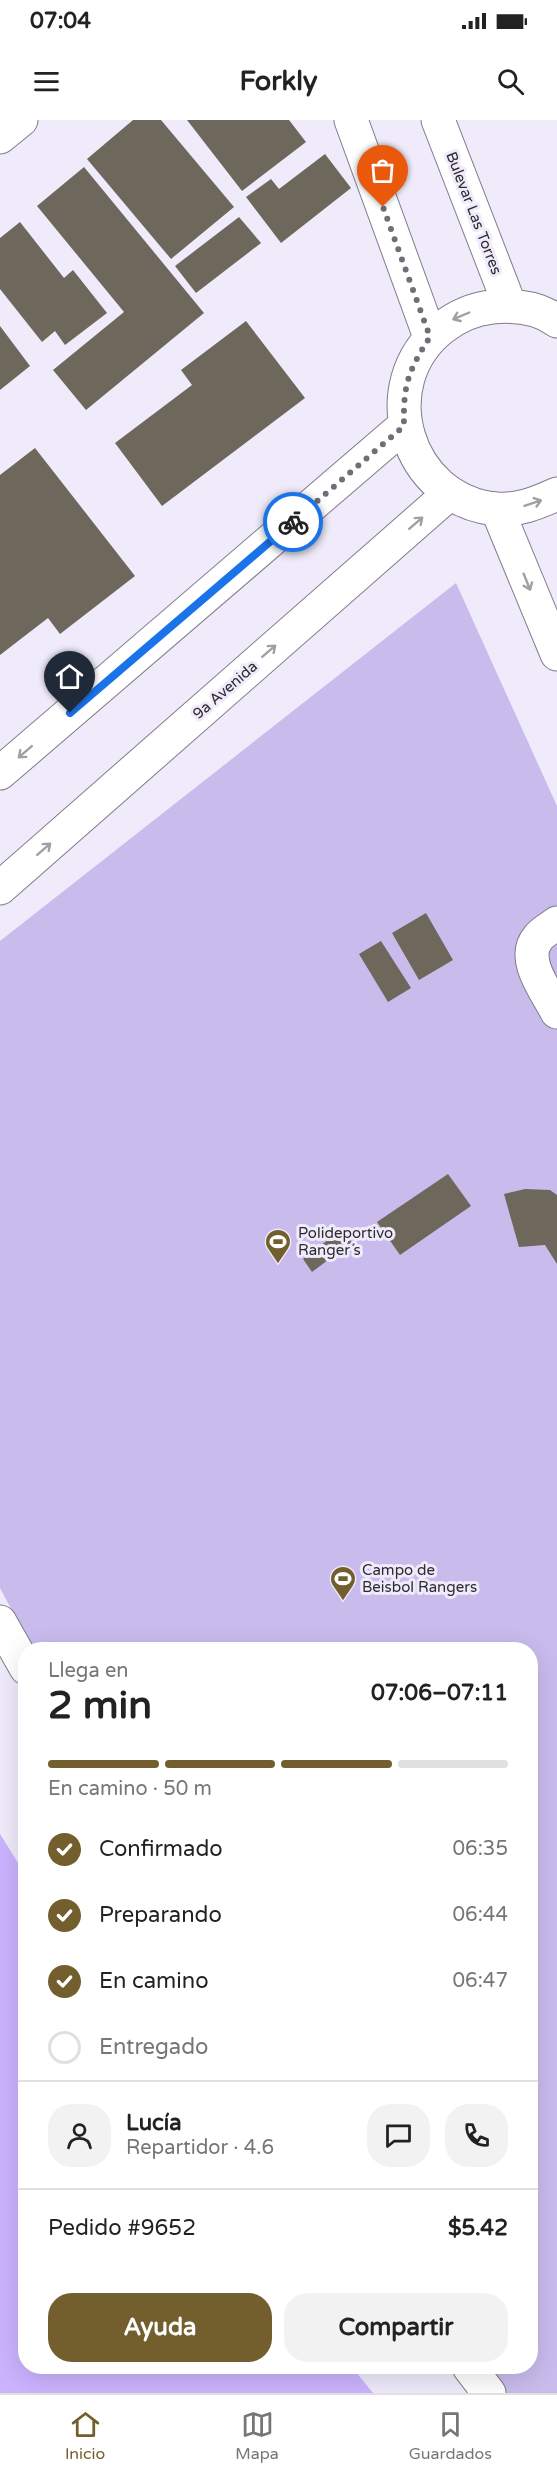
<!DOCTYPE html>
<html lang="es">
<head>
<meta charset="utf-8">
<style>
  :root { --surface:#fff; --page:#f2f2f2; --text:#222; --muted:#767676; --line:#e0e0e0; --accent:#725f2d }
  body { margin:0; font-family:"Varela Round",sans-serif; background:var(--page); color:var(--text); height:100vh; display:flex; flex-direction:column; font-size:22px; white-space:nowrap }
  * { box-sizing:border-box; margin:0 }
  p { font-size:20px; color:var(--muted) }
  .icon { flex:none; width:33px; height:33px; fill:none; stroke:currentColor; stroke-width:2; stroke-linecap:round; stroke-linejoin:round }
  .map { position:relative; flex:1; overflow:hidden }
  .drawer { position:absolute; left:18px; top:1522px; width:520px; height:732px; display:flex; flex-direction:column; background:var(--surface); border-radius:24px; box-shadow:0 6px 24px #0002 }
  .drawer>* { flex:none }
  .pin { position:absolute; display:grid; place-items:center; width:51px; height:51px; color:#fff; margin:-62px -26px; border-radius:50% 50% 50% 0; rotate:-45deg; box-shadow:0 0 6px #0007 }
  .pin .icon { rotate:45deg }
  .courier { position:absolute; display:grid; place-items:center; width:60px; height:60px; margin:-30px; border:4px solid #1a73e8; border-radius:50%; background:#fff; color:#222; box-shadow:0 2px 8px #0007 }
  .overview em { font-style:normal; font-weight:700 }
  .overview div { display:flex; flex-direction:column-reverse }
  .overview { display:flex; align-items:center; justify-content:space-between; height:102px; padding:0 30px }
  h1 { font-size:39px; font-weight:700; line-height:45px }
  .bar { display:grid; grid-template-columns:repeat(4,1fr); gap:9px 6px; align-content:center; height:72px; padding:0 30px }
  .bar i { height:8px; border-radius:4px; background:var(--line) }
  .bar .on { background:var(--accent) }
  .bar p { grid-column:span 4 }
  .line { display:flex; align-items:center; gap:15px; padding:0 30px; border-top:2px solid var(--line) }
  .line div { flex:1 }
  .round { display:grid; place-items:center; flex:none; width:63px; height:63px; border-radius:24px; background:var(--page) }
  ol { padding:0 30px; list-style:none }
  li { display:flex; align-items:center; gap:18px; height:66px }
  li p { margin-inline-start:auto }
  li .icon { padding:6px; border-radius:50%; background:var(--accent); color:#fff; stroke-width:4 }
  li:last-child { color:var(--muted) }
  li i { width:33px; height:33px; border:3px solid var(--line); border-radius:50% }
  .cta { display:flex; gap:12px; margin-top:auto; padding:12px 30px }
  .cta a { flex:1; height:69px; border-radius:24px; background:var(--accent); color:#fff; font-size:24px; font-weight:700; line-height:69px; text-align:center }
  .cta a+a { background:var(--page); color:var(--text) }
  .status { display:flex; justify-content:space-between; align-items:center; height:42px; padding:0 30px; background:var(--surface); direction:ltr }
  .status svg { height:16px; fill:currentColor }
  header { display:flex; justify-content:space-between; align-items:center; height:78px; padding:0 30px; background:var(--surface); font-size:27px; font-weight:700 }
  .menu { display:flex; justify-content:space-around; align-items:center; height:84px; border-top:2px solid var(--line); background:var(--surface); font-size:16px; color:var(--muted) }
  .menu a { display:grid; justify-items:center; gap:3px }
  .menu .on { color:var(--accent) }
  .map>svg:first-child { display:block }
  .green { fill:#c9bbec }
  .water { fill:#cbb3fe }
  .building { fill:#6d685b }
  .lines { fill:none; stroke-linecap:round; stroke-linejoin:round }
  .minor-casing { stroke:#807c8a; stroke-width:35 }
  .major-casing { stroke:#807c8a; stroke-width:35 }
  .minor { stroke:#fff; stroke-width:33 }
  .major { stroke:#fff; stroke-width:33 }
  .oneway { stroke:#a0a0a2 }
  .done { stroke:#716e77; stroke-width:6; stroke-dasharray:0 10.8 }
  .route { stroke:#1a73e8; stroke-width:8 }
  .labels { text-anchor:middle; stroke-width:6; stroke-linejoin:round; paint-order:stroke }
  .street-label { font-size:15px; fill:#2d2b31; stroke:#efebfa }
  .poi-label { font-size:15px; fill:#2d2b31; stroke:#efebfa; text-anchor:start }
</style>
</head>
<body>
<div class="status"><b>07:04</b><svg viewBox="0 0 49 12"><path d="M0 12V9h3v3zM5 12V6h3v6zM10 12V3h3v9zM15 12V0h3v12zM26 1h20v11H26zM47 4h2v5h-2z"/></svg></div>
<header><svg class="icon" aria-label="menu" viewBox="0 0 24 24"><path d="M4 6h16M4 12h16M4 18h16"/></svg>Forkly<svg class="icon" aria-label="search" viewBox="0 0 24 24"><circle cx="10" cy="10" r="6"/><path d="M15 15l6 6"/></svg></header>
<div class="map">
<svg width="557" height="2273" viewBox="0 0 557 2273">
  <rect width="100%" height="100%" fill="#efebfa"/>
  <path class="green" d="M 456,463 L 557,686 L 557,2273 L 503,2273 L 483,2247 L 531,2247 L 531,1530 L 33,1530 L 0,1468 L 0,821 Z"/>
  <path class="water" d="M 0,1714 L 25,1754 L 26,2247 L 352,2247 L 373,2273 L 0,2273 Z"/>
  <path class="building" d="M 133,0 L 161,0 L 234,87 L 171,139 L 87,39 Z
    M 187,0 L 289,0 L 306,22 L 242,71 Z
    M 325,34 L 351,68 L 281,123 L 246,77 L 271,59 L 279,69 Z
    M 84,47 L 204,193 L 86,290 L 53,250 L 124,192 L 37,86 Z
    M 239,97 L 261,123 L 196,173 L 175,146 Z
    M 20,102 L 64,158 L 73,150 L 107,193 L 65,225 L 55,211 L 42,222 L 0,169 L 0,118 Z
    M 246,201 L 305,278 L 162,386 L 115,323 L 192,265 L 181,250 Z
    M 0,206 L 30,246 L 0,270 Z
    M 35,328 L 135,456 L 60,514 L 48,498 L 0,535 L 0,355 Z
    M 426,793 L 453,840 L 419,860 L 392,813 Z
    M 381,821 L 411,868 L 388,882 L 359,834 Z
    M 448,1054 L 471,1086 L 400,1135 L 377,1102 Z
    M 525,1069 L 550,1070 L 557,1075 L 557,1144 L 545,1125 L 519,1127 L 504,1074 Z
    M 342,1109 L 352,1122 L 312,1152 L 303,1139 Z"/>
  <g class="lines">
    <defs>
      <path id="minor" d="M 351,0 L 430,217
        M 438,0 L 510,186
        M 0,17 L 21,0
        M 557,201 C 538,187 514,185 492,187 C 473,189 456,197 442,208 C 371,264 406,380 496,389 C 518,391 537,383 557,374
        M 497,389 L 557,534
        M 0,653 L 404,306
        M 0,768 L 450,373
        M 557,803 C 551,808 542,812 538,818 C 520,839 547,872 557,892"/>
      <path id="major" d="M 0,1502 L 26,1548
        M 469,2247 L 489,2273"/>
    </defs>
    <use href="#minor" class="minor-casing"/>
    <use href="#major" class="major-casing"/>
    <use href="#minor" class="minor"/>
    <use href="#major" class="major"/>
  </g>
  <defs><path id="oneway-shaft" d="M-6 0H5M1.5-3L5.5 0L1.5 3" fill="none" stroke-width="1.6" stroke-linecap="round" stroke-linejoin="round" transform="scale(1.5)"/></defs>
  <g class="oneway">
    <use href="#oneway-shaft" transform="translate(461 196) rotate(157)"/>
    <use href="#oneway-shaft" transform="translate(533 383) rotate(-18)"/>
    <use href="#oneway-shaft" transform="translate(416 403) rotate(-41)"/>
    <use href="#oneway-shaft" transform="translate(527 462) rotate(68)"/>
    <use href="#oneway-shaft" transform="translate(269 531) rotate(-41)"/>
    <use href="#oneway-shaft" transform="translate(25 632) rotate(139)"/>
    <use href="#oneway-shaft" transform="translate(44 729) rotate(-41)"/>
  </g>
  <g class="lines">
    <path class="done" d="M 293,402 L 404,306 C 403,265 408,251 430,217 L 383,87"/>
    <path class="route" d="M 70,593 L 293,402"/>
  </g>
  <defs>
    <symbol id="stadium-pin" viewBox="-11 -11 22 30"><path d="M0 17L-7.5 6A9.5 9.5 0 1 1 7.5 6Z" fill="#725f2d" stroke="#efebfa"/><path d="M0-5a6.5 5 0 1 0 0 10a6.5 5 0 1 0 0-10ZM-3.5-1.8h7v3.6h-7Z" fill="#fff"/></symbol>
  </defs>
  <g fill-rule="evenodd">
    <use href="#stadium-pin" x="263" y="1107" width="30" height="40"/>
    <use href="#stadium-pin" x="328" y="1444" width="30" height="40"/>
  </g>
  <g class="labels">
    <g class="street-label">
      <text transform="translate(474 93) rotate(69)" y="5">Bulevar Las Torres</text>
      <text transform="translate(225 570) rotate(-41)" y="5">9a Avenida</text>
    </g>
    <g class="poi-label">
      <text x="298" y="1118">Polideportivo<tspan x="298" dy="17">Ranger´s</tspan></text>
      <text x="362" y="1455">Campo de<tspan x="362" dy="17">Beisbol Rangers</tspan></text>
    </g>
  </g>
</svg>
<div class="pin" style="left:383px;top:87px;background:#ea580c"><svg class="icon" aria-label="bag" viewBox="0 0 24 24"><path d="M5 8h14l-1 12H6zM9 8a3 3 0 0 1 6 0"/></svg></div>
<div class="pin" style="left:70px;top:593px;background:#1f2937"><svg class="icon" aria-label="home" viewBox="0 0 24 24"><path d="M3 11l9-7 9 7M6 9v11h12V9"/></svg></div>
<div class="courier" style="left:293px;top:402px"><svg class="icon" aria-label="bike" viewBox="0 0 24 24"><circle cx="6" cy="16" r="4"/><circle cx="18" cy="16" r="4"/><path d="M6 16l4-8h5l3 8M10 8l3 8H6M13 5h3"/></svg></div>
<section class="drawer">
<div class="overview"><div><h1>2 min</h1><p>Llega en</p></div><em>07:06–07:11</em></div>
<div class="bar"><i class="on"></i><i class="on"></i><i class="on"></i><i></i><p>En camino · 50 m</p></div>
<ol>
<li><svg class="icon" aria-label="check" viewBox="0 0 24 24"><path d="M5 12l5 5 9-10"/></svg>Confirmado<p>06:35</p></li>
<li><svg class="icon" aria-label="check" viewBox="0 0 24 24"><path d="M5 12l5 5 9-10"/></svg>Preparando<p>06:44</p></li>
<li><svg class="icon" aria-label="check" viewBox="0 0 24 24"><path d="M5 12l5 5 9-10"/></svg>En camino<p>06:47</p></li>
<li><i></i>Entregado</li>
</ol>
<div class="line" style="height:108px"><a class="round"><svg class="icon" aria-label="person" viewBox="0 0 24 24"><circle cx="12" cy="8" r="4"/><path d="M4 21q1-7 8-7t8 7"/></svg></a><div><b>Lucía</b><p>Repartidor · 4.6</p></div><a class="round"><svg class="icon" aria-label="chat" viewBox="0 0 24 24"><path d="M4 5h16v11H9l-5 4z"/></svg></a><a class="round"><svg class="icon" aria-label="phone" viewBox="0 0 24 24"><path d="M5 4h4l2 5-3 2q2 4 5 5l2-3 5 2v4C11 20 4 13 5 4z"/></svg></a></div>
<div class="line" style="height:78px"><div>Pedido #9652</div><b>$5.42</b></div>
<div class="cta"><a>Ayuda</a><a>Compartir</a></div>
</section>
</div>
<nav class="menu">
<a class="on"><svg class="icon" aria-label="home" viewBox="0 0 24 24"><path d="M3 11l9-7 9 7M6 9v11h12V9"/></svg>Inicio</a>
<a><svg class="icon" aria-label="map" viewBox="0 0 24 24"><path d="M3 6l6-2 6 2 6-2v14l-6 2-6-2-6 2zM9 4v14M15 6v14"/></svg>Mapa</a>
<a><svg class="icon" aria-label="saved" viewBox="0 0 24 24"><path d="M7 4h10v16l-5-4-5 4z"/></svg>Guardados</a>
</nav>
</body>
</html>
